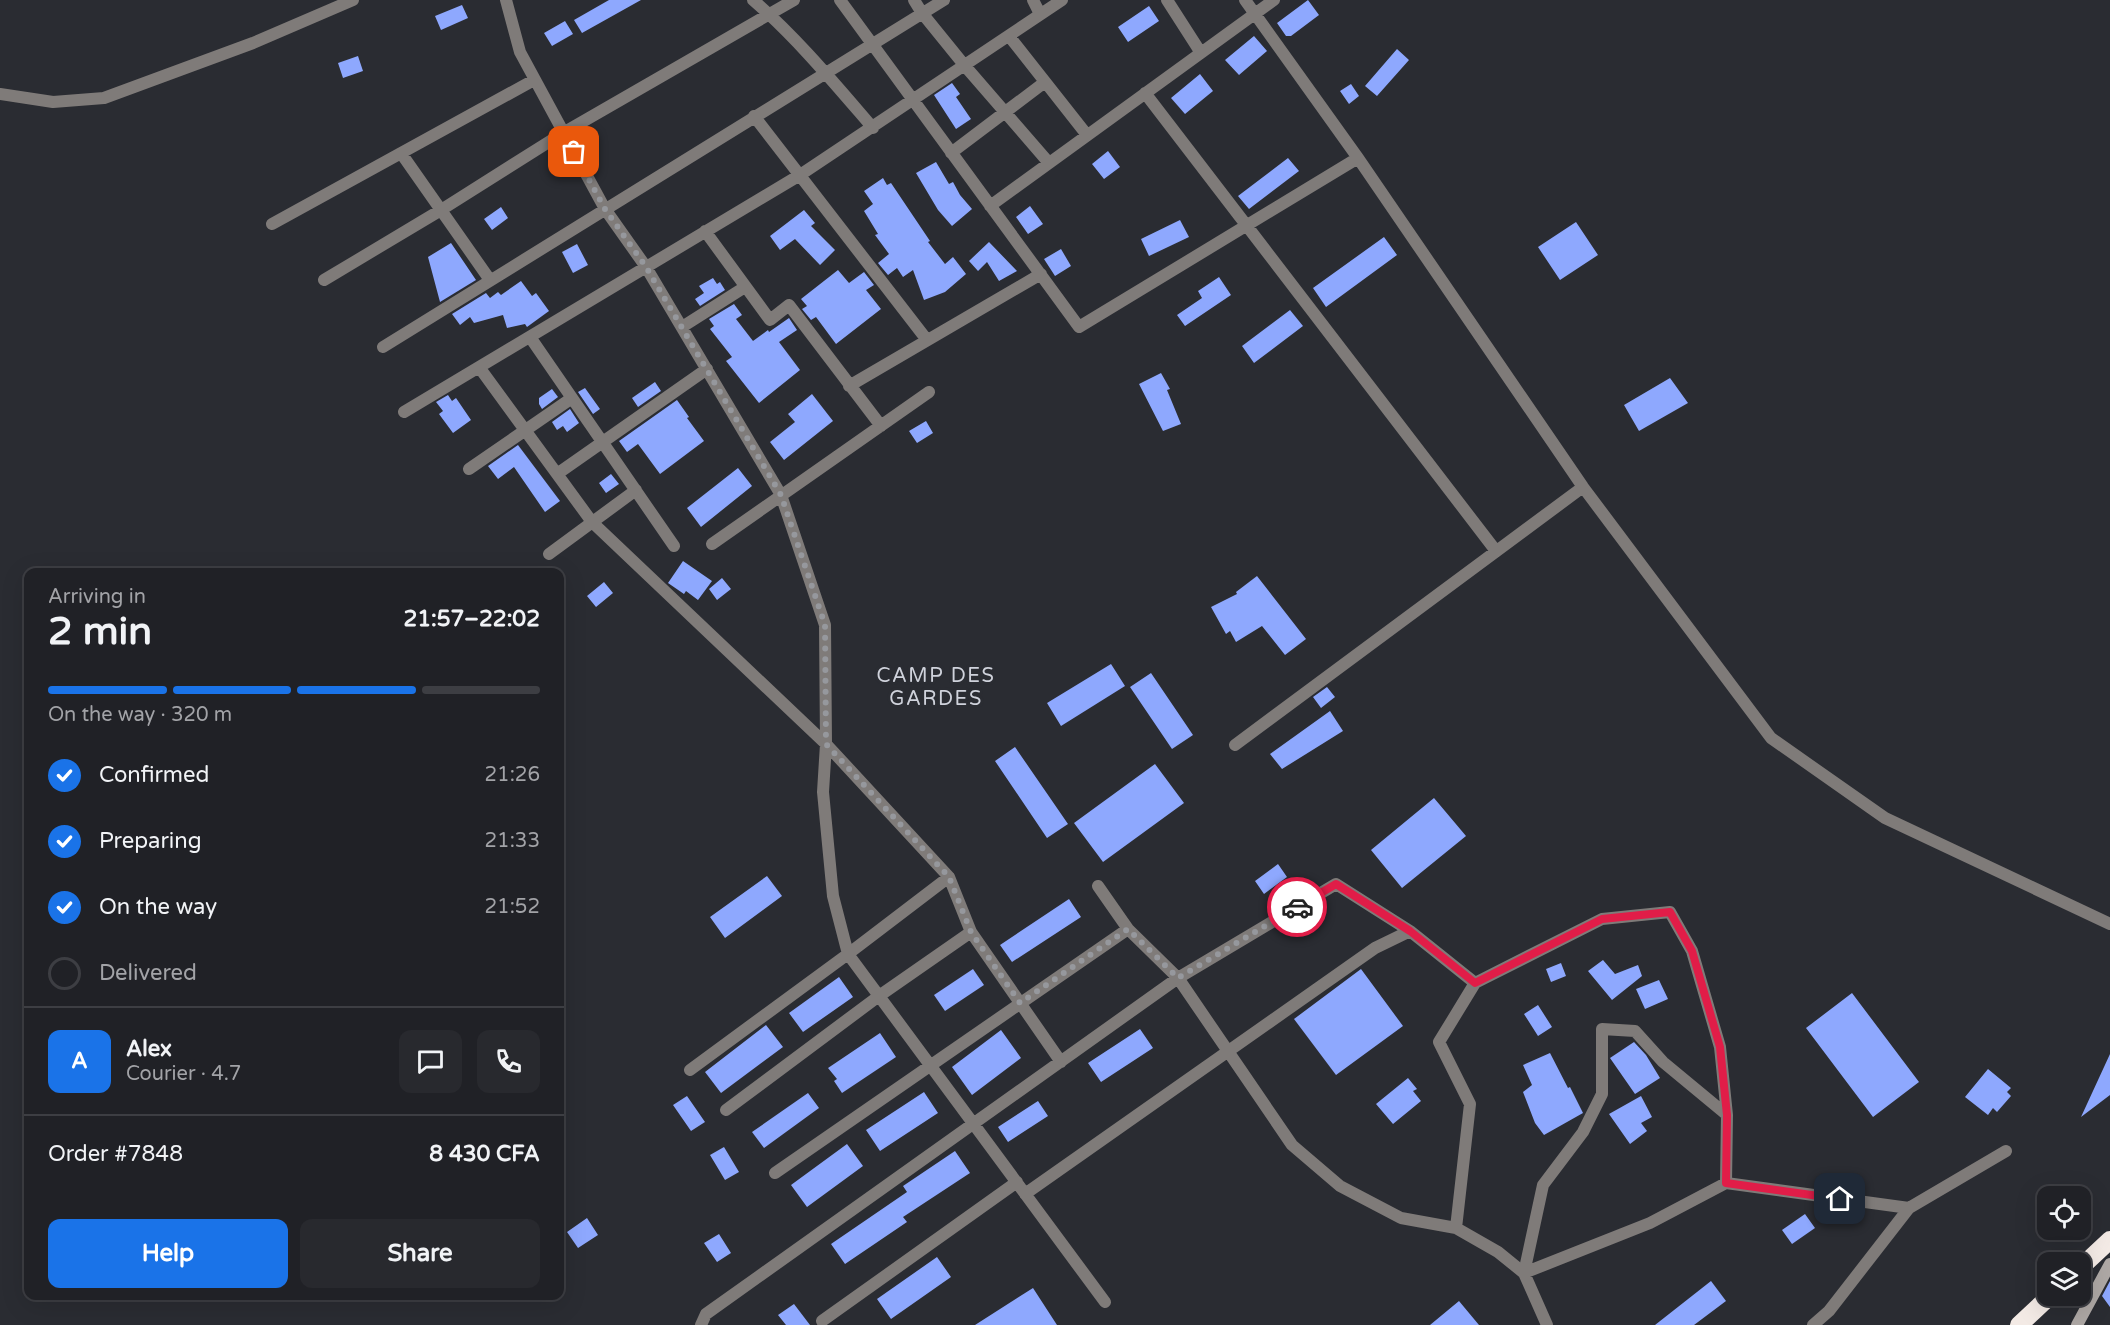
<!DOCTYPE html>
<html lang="en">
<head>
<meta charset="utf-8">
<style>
  :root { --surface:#202126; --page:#28292e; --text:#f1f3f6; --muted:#a2a3a7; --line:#3d3e43; --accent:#1a73e8 }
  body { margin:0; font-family:"Varela Round",sans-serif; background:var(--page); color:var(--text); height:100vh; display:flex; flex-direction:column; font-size:22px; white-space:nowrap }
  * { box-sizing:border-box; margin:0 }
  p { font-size:20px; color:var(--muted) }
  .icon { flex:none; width:33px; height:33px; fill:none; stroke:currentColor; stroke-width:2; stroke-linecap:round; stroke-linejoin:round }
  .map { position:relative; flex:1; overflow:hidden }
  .panel { position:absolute; left:24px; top:568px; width:540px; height:732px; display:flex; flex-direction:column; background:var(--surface); border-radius:12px; box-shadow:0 6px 24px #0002,0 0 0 2px var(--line) }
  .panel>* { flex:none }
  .tools { position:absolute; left:2037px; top:1186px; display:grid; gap:12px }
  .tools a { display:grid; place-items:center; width:54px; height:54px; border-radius:12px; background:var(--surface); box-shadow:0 6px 24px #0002,0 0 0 2px var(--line); font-size:30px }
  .pin { position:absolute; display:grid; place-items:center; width:51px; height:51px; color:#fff; margin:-26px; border-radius:12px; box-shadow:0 3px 9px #0006 }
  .courier { position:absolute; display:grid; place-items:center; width:60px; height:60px; margin:-30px; border:4px solid #e11d48; border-radius:50%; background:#fff; color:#222; box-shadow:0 2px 8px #0007 }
  .overview em { font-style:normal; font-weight:700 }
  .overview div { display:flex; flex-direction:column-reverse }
  .overview { display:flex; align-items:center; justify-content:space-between; height:102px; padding:0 24px }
  h1 { font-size:39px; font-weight:700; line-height:45px }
  .bar { display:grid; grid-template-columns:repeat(4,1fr); gap:9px 6px; align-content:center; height:72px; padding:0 24px }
  .bar i { height:8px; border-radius:4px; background:var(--line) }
  .bar .current { background:var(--accent) }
  .bar p { grid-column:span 4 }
  .line { display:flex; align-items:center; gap:15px; padding:0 24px; border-top:2px solid var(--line) }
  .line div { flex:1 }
  .round { display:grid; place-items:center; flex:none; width:63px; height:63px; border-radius:12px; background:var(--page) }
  ol { padding:0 24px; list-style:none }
  li { display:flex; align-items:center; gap:18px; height:66px }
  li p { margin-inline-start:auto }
  li .icon { padding:6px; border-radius:50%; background:var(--accent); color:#fff; stroke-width:4 }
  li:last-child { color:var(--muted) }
  li i { width:33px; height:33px; border:3px solid var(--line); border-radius:50% }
  .primary-button { display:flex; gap:12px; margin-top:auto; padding:12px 24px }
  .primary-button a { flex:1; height:69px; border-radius:12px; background:var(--accent); color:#fff; font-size:24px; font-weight:700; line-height:69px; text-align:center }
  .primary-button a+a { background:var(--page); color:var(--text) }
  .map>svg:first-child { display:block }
  .building { fill:#8ea8fe }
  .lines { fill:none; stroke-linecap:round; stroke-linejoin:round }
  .street { stroke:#7f7b79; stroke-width:12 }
  .secondary { stroke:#aea8a5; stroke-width:12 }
  .highway { stroke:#f3eae5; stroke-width:18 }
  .done { stroke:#96989d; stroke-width:6; stroke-dasharray:0 10.8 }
  .route { stroke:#e11d48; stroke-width:8 }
  .labels { text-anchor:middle; stroke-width:6; stroke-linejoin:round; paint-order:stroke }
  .quarter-label { font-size:20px; letter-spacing:1.5px; fill:#cfd2db; stroke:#2a2c32 }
</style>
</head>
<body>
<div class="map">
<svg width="2110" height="1325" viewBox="0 0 2110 1325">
  <rect width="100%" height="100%" fill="#2a2c32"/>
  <path class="building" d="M 609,0 L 641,0 L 582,33 L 574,20 Z
    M 1308,0 L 1319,15 L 1291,36 L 1286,36 L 1277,23 Z
    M 462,5 L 468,18 L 441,30 L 435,16 Z
    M 1149,6 L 1159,21 L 1128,42 L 1118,27 Z
    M 565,21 L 573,34 L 552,46 L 544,33 Z
    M 1254,36 L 1267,51 L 1239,75 L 1225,60 Z
    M 1397,49 L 1409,60 L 1377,96 L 1365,86 Z
    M 358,56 L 363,71 L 343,78 L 338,63 Z
    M 1200,74 L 1213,91 L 1185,114 L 1171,98 Z
    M 952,83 L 960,94 L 956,97 L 971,119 L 956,129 L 934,95 Z
    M 1351,84 L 1359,96 L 1349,104 L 1340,91 Z
    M 1108,151 L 1120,167 L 1104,179 L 1092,164 Z
    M 1288,158 L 1299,171 L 1249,209 L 1238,196 Z
    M 936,162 L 949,184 L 953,182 L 960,195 L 972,209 L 952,226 L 938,210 L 916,173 Z
    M 883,178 L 887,185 L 891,183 L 930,241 L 928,242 L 945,264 L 953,257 L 966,274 L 945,292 L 924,300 L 913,270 L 903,277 L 897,268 L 888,275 L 878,263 L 889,254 L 875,235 L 878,234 L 864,211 L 873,204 L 864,191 Z
    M 1030,206 L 1043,224 L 1028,234 L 1016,217 Z
    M 501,207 L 508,218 L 492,230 L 484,219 Z
    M 804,210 L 815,223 L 811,226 L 835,250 L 820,265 L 795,239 L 780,250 L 770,236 Z
    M 1180,220 L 1189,237 L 1149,256 L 1141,239 Z
    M 1576,222 L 1598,255 L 1560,280 L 1538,247 Z
    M 1384,237 L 1397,255 L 1326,307 L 1313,288 Z
    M 989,242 L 1017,271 L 999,281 L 987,262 L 978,271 L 969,261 Z
    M 451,243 L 476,280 L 440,302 L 428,257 Z
    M 577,244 L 588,265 L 573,273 L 562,252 Z
    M 1061,249 L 1071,266 L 1055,276 L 1044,259 Z
    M 838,270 L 849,283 L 864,272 L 874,285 L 866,290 L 881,309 L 836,344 L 816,317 L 811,320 L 802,309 L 807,306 L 801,299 Z
    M 1219,277 L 1231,295 L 1185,326 L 1177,315 L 1202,298 L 1198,291 Z
    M 713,278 L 717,284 L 720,282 L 725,290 L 700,306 L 695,299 L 704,293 L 699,286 Z
    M 521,281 L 532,296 L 536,293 L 549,311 L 527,327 L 525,324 L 507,328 L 503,315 L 474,323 L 470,317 L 460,325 L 452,314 L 486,293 L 490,298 L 498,292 L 501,295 Z
    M 734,304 L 742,315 L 736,319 L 753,341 L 768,330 L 769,332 L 789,318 L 797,330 L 779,342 L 800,370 L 759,403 L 726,361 L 732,357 L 710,329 L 714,326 L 709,319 Z
    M 1290,310 L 1303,326 L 1254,363 L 1242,346 Z
    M 1161,373 L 1170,389 L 1167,390 L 1181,424 L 1163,431 L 1139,384 Z
    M 1670,378 L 1688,403 L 1639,431 L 1624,405 Z
    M 655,382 L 661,391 L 638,407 L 632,398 Z
    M 585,388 L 600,409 L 593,414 L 578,392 Z
    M 552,389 L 558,397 L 542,409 L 539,404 L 539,398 Z
    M 812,394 L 833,421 L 784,460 L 770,442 L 795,422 L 788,414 Z
    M 448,395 L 452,401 L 456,398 L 471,420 L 453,433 L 439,414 L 443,411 L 436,402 Z
    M 677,400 L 689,417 L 687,418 L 704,441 L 660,474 L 638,444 L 627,452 L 619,441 Z
    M 570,409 L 579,423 L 567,432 L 563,426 L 557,430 L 552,422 Z
    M 926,421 L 933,433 L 917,443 L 909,431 Z
    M 518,445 L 560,501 L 545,512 L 514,467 L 498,479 L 488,466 Z
    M 738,468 L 752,486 L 701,527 L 687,508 Z
    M 611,474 L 619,484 L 606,493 L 599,483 Z
    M 683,561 L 712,581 L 698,600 L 686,591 L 684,594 L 668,583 Z
    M 1257,576 L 1306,639 L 1285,655 L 1262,626 L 1236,642 L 1230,631 L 1226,634 L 1211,607 L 1237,594 L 1236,592 Z
    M 722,578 L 731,589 L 717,600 L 709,589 Z
    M 604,582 L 613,593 L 596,607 L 587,596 Z
    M 1111,664 L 1125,686 L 1061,726 L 1047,703 Z
    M 1151,673 L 1193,735 L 1172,749 L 1130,687 Z
    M 1327,687 L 1335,697 L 1321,708 L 1313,697 Z
    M 1330,711 L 1343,731 L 1282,769 L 1270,754 Z
    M 1015,747 L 1068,824 L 1047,838 L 995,761 Z
    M 1155,764 L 1184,803 L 1103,862 L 1074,823 Z
    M 1434,798 L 1466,836 L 1402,888 L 1371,850 Z
    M 1278,864 L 1287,877 L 1264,894 L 1255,881 Z
    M 767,876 L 782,896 L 725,938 L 710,917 Z
    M 1069,899 L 1081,917 L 1012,962 L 1000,945 Z
    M 1603,960 L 1615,974 L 1638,965 L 1642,976 L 1612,1000 L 1588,971 Z
    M 1561,963 L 1566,976 L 1551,982 L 1546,969 Z
    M 973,969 L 984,985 L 945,1011 L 934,995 Z
    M 1361,969 L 1403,1026 L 1336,1075 L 1294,1019 Z
    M 839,977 L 853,997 L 803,1032 L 789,1013 Z
    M 1659,980 L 1668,999 L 1645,1009 L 1636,989 Z
    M 1852,993 L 1919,1082 L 1873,1117 L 1806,1028 Z
    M 1538,1005 L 1552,1027 L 1538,1036 L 1524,1014 Z
    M 766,1025 L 783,1047 L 721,1093 L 705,1072 Z
    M 1140,1029 L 1153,1048 L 1101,1082 L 1088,1063 Z
    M 1001,1030 L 1021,1058 L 972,1095 L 952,1067 Z
    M 880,1033 L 896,1057 L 842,1093 L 834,1081 L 837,1079 L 828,1068 Z
    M 1634,1042 L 1646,1055 L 1660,1078 L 1635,1094 L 1610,1058 Z
    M 1550,1053 L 1568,1088 L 1570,1087 L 1583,1113 L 1544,1135 L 1535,1123 L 1523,1092 L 1532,1085 L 1523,1065 Z
    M 2110,1054 L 2110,1095 L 2081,1117 Z
    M 1988,1069 L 2011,1088 L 2007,1092 L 2011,1096 L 1997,1112 L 1993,1108 L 1988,1115 L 1965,1097 Z
    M 1408,1078 L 1417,1089 L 1413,1091 L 1421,1101 L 1393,1124 L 1376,1104 Z
    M 924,1092 L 938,1113 L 880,1151 L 866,1130 Z
    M 808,1093 L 819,1108 L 764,1148 L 752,1132 Z
    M 687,1096 L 705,1122 L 691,1131 L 673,1105 Z
    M 1641,1096 L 1652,1117 L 1641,1123 L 1647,1131 L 1630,1144 L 1609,1114 Z
    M 1038,1101 L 1048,1116 L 1008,1142 L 998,1127 Z
    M 847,1144 L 863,1166 L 807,1207 L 791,1185 Z
    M 724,1147 L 739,1172 L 725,1180 L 710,1155 Z
    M 955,1151 L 970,1173 L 903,1217 L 907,1222 L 845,1264 L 831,1244 L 907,1192 L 903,1186 Z
    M 1805,1214 L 1815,1228 L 1792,1244 L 1782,1230 Z
    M 587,1218 L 598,1235 L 578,1248 L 567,1232 Z
    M 719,1234 L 731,1253 L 717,1262 L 704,1243 Z
    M 937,1257 L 951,1277 L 891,1319 L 877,1299 Z
    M 1711,1281 L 1726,1301 L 1694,1325 L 1655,1325 Z
    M 2110,1281 L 2110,1307 L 2102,1296 Z
    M 1033,1288 L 1057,1325 L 975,1325 Z
    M 1459,1301 L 1479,1325 L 1430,1325 Z
    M 794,1304 L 810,1325 L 786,1325 L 778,1315 Z"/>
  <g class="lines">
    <path class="street" d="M 506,0 L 520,52 L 605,209 L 646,267 L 781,495 L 825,625 L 826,744 L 823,792 L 833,896 L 848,954 L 1105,1302
      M 753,0 C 797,38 835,84 873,128
      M 840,0 L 1079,327 L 1358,158
      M 914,0 L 922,13 L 965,66 L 1049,163
      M 1033,0 L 1040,14
      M 1167,0 L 1201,53
      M 1245,0 L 1358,158 L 1583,487 L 1771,738 L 1885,818 L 2110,924
      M 1009,36 L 1087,135
      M 1145,93 L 1496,551
      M 0,94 L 53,102 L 104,98 L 253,43 L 353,0
      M 754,116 L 927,340
      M 401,153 L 490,280
      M 951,153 L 1045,82
      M 990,206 L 1274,0
      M 272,224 L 534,80
      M 705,231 L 770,320 L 789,305 L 881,426
      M 324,280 L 441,210 L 563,133 L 794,0
      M 682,327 L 745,287
      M 530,337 L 674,546
      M 383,347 L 944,0
      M 479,367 L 592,522 L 826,744 L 949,877
      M 849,386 L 1041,274
      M 404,412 L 800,175 L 1062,0
      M 469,469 L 572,398
      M 557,474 L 707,369
      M 712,544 L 929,392
      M 549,554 L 636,490
      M 1235,745 L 1583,487
      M 1098,886 L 1128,929 L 1178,978 L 1292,1145 L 1340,1186 L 1401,1218 L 1456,1228 L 1498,1252 L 1524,1273 L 1547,1325
      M 1475,983 L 1602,919 L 1670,912 L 1692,951 L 1720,1047 L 1727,1115
      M 1602,1029 L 1635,1031 L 1663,1062 L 1727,1115 L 1726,1183 L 1650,1223 L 1524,1273 L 1543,1185 L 1583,1132 L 1602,1094 Z
      M 690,1070 L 848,954 L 949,877 L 971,932 L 1061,1062
      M 726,1110 L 879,996 L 971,932
      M 775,1173 L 1128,929
      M 1726,1183 L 1909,1208
      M 1025,1194 L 1375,948 L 1410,931
      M 822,1321 L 1017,1182
      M 701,1325 L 706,1314 L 1178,978 L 1336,884 L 1410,931 L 1475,983 L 1439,1042 L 1470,1104 L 1456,1228
      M 1813,1325 L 1829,1311 L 1909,1208 L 2006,1151"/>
    <path class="secondary" d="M 2077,1325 L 2110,1264"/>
    <path class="highway" d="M 2080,1268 L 2110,1240
      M 2019,1325 L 2050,1296"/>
  </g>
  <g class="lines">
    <path class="done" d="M 574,152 L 605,209 L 646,267 L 781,495 L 825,625 L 826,744 L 949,877 L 971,932 L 1020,1003 L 1128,929 L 1178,978 L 1297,907"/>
    <path class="route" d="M 1297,907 L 1336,884 L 1410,931 L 1475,983 L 1602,919 L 1670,912 L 1692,951 L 1720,1047 L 1727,1115 L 1726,1183 L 1840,1199"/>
  </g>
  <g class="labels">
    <g class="quarter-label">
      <text x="936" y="682">CAMP DES<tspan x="936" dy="23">GARDES</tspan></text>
    </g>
  </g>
</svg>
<div class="tools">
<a><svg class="icon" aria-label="locate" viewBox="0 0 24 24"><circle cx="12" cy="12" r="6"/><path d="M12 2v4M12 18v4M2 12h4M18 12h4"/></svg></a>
<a><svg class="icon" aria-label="layers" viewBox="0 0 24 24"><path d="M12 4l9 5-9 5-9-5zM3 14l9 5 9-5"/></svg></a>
</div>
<div class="pin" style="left:574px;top:152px;background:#ea580c"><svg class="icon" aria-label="bag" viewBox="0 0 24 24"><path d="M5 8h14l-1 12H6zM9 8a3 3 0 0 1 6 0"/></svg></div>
<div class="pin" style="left:1840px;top:1199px;background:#1f2937"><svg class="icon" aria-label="home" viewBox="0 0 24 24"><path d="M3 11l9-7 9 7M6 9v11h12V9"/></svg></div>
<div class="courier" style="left:1297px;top:907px"><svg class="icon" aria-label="car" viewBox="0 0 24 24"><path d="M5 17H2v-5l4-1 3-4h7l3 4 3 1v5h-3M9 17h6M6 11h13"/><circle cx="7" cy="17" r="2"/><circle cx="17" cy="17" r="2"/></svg></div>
<section class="panel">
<div class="overview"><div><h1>2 min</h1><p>Arriving in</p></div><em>21:57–22:02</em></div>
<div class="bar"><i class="current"></i><i class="current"></i><i class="current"></i><i></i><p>On the way · 320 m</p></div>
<ol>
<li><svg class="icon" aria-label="check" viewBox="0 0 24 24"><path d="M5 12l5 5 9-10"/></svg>Confirmed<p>21:26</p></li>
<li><svg class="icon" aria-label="check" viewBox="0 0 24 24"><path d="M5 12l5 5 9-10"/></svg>Preparing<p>21:33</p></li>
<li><svg class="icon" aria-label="check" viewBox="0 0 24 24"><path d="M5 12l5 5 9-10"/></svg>On the way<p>21:52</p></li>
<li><i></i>Delivered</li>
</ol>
<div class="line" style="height:108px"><b class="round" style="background:var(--accent);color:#fff">A</b><div><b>Alex</b><p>Courier · 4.7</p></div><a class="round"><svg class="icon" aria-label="chat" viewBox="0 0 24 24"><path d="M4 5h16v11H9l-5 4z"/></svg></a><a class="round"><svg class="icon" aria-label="phone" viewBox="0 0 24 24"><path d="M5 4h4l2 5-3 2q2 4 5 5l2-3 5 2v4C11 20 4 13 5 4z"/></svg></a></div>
<div class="line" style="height:78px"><div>Order #7848</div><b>8 430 CFA</b></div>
<div class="primary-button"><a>Help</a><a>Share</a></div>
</section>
</div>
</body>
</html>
